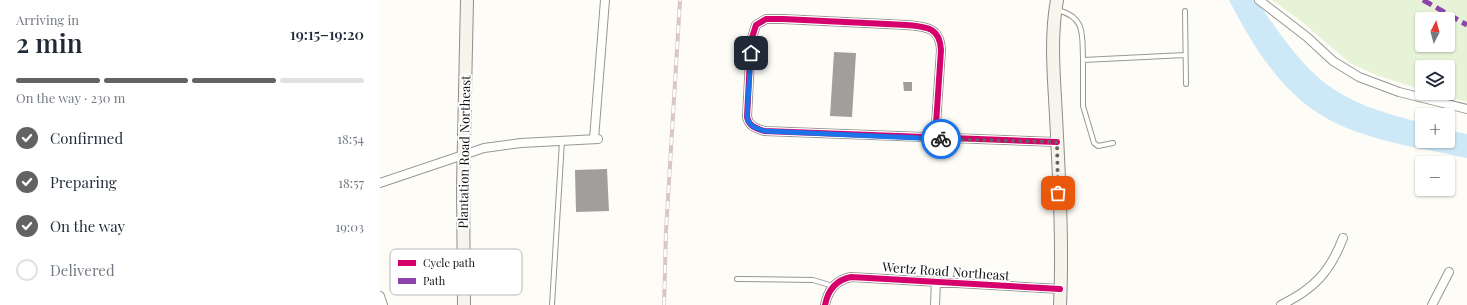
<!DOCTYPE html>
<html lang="en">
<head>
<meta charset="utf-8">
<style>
  :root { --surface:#fff; --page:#f2f2f3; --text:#1f2937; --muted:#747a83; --line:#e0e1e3; --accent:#646362 }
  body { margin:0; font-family:"Playfair Display",serif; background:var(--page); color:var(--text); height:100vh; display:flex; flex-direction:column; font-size:15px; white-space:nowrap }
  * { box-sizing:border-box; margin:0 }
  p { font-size:13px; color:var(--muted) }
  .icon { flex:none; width:22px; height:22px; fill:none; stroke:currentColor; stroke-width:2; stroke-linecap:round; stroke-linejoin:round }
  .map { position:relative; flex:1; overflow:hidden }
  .drawer { display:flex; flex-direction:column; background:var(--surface); width:380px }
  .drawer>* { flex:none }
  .needle { width:26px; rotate:6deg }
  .buttons { position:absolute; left:1035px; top:12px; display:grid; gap:8px }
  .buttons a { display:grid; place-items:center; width:40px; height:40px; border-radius:4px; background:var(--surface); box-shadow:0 1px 3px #0004; font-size:20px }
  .pin { position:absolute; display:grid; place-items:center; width:34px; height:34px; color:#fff; margin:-17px; border-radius:8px; box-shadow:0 2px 6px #0006 }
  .courier { position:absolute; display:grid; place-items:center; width:40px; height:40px; margin:-20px; border:3px solid #1a73e8; border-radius:50%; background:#fff; color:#222; box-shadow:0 1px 5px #0007 }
  .summary em { font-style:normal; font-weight:600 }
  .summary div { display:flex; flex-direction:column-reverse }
  .summary { display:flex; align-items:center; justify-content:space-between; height:68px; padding:0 16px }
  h1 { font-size:26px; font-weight:600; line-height:30px }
  .bar { display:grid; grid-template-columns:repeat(4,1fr); gap:6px 4px; align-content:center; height:48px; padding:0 16px }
  .bar i { height:5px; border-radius:3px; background:var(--line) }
  .bar .on { background:var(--accent) }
  .bar p { grid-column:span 4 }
  ol { padding:0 16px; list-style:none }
  li { display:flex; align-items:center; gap:12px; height:44px }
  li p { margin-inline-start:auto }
  li .icon { padding:4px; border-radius:50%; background:var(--accent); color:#fff; stroke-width:4 }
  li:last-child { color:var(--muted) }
  li i { width:22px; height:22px; border:2px solid var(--line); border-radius:50% }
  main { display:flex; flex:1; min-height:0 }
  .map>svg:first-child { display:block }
  .green { fill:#e7f3d7; fill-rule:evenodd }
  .water { fill:#cde8f7 }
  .building { fill:#a19f9c }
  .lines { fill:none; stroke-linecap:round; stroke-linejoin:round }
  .service-casing { stroke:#979795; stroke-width:6 }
  .minor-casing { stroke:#979795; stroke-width:10 }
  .secondary-casing { stroke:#8e8d8b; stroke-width:14 }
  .service { stroke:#fffffe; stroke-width:4 }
  .minor { stroke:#fffffe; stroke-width:8 }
  .secondary { stroke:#f6f4eb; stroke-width:12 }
  .rail-casing { stroke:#d9c6c7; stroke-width:4 }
  .rail { stroke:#fff; stroke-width:2.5; stroke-dasharray:8; stroke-linecap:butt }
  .quiet { stroke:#8e44ad; stroke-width:5; stroke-dasharray:10 5; stroke-linecap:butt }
  .cycleway-casing { stroke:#fff; stroke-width:8 }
  .cycleway { stroke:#d6006c; stroke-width:6 }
  .done { stroke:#646362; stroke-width:4; stroke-dasharray:0 7.2 }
  .route { stroke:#1a73e8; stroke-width:5 }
  .labels { text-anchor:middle; stroke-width:4; stroke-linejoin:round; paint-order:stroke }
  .street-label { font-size:13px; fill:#111; stroke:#fff }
  .key { fill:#fff; stroke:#b8b8b8; stroke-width:1 }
  .key-label { font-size:11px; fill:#111 }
</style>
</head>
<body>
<main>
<section class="drawer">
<div class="summary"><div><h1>2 min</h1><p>Arriving in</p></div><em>19:15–19:20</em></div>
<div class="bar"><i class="on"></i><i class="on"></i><i class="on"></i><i></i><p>On the way · 230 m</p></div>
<ol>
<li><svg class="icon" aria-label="check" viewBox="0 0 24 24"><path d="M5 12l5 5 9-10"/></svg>Confirmed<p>18:54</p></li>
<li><svg class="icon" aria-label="check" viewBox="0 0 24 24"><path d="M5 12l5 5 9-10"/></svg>Preparing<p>18:57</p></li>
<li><svg class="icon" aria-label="check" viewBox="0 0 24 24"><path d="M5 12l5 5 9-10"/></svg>On the way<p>19:03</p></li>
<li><i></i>Delivered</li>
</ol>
</section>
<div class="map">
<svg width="1087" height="305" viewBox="0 0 1087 305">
  <rect width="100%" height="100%" fill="#fdfcf7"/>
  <path class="green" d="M 892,0 L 1087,0 L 1087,102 L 1053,93 L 1068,93 L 1068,67 L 1042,67 L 1042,90 L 996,75 L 970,63 L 921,21 ZM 1042,19 L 1068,19 L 1068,45 L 1042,45 Z"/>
  <path class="water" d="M 849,0 L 876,0 C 902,36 926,76 967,97 C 990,110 1017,116 1042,123 L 1042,141 L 1068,141 L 1068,130 L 1087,134 L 1087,158 C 1041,148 981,140 941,115 C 899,89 871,43 849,0 Z"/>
  <path class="building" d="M 454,52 L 476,53 L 472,117 L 450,116 Z
    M 523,82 L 532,82 L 532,91 L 524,91 Z
    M 227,169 L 229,211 L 196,212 L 195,170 Z"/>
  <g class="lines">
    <defs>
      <path id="service" d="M 678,10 C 706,18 702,34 703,60 L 805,55
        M 805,11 L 806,84
        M 703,60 L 703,106 L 714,143 L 718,146 L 733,143
        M 357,279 L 433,280 L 453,286
        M 172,305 L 182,141"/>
      <path id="minor" d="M 879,0 L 927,37 L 953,61 L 979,77 L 1019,92 L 1087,109
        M 214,139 L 225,0
        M 555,139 L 561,50 C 560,27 546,27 527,25 L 403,19 L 386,19 L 376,25 L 371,41 L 367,117 C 369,126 375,128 384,131 L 677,142
        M 0,183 L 104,148 L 141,143 L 218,139
        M 0,296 L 3,305
        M 445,305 C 448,290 456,280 471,277 L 680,289
        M 555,305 L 556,281
        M 901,305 C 934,289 950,272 963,238
        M 1052,305 L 1069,272"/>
      <path id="secondary" d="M 677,0 C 670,38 674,77 676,116 C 679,178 683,243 680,305
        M 84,305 L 83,186 L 87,0"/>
    </defs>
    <use href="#service" class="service-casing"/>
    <use href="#minor" class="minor-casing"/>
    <use href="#secondary" class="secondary-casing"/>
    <use href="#service" class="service"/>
    <use href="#minor" class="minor"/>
    <use href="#secondary" class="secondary"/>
    <defs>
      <path id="rail" d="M 284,305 L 286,231 L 300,0"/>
    </defs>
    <use href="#rail" class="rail-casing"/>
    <use href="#rail" class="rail"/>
    <path class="quiet" d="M 1043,0 L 1087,25"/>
    <defs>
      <path id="cycleway" d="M 555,139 L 561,50 C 560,27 546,27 527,25 L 403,19 L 386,19 L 376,25 L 371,41 L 367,117 C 369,126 375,128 384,131 L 677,142
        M 445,305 C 448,290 456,280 471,277 L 680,289"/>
    </defs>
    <use href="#cycleway" class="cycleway-casing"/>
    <use href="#cycleway" class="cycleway"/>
  </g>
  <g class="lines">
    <path class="done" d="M 561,139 L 677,142 L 678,193"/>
    <path class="route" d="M 371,53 L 367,117 C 369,126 375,128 384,131 L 561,139"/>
  </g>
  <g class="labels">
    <g class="street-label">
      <text transform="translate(84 152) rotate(-89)" y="5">Plantation Road Northeast</text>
      <text transform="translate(566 271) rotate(4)" y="5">Wertz Road Northeast</text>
    </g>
  </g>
  <rect x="10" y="249" width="132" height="46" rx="6" class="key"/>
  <rect x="18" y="260" width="18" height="6" fill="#d6006c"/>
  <rect x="18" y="278" width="18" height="6" fill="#8e44ad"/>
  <g class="key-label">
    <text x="43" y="267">Cycle path</text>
    <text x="43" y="285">Path</text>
  </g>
</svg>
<div class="buttons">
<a><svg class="needle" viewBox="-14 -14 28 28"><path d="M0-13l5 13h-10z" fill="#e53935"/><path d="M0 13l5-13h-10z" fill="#747a83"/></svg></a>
<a><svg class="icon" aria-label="layers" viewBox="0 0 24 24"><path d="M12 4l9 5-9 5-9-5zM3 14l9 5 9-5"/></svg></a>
<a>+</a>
<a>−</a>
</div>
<div class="pin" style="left:678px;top:193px;background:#ea580c"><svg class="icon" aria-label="bag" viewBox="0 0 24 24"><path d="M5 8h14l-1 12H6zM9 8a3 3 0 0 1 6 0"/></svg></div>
<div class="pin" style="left:371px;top:53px;background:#1f2937"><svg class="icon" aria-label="home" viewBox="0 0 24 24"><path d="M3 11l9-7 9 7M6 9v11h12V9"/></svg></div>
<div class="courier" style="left:561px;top:139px"><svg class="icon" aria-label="bike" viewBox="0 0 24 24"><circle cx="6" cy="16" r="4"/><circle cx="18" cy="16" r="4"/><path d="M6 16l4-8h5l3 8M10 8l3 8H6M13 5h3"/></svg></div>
</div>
</main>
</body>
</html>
